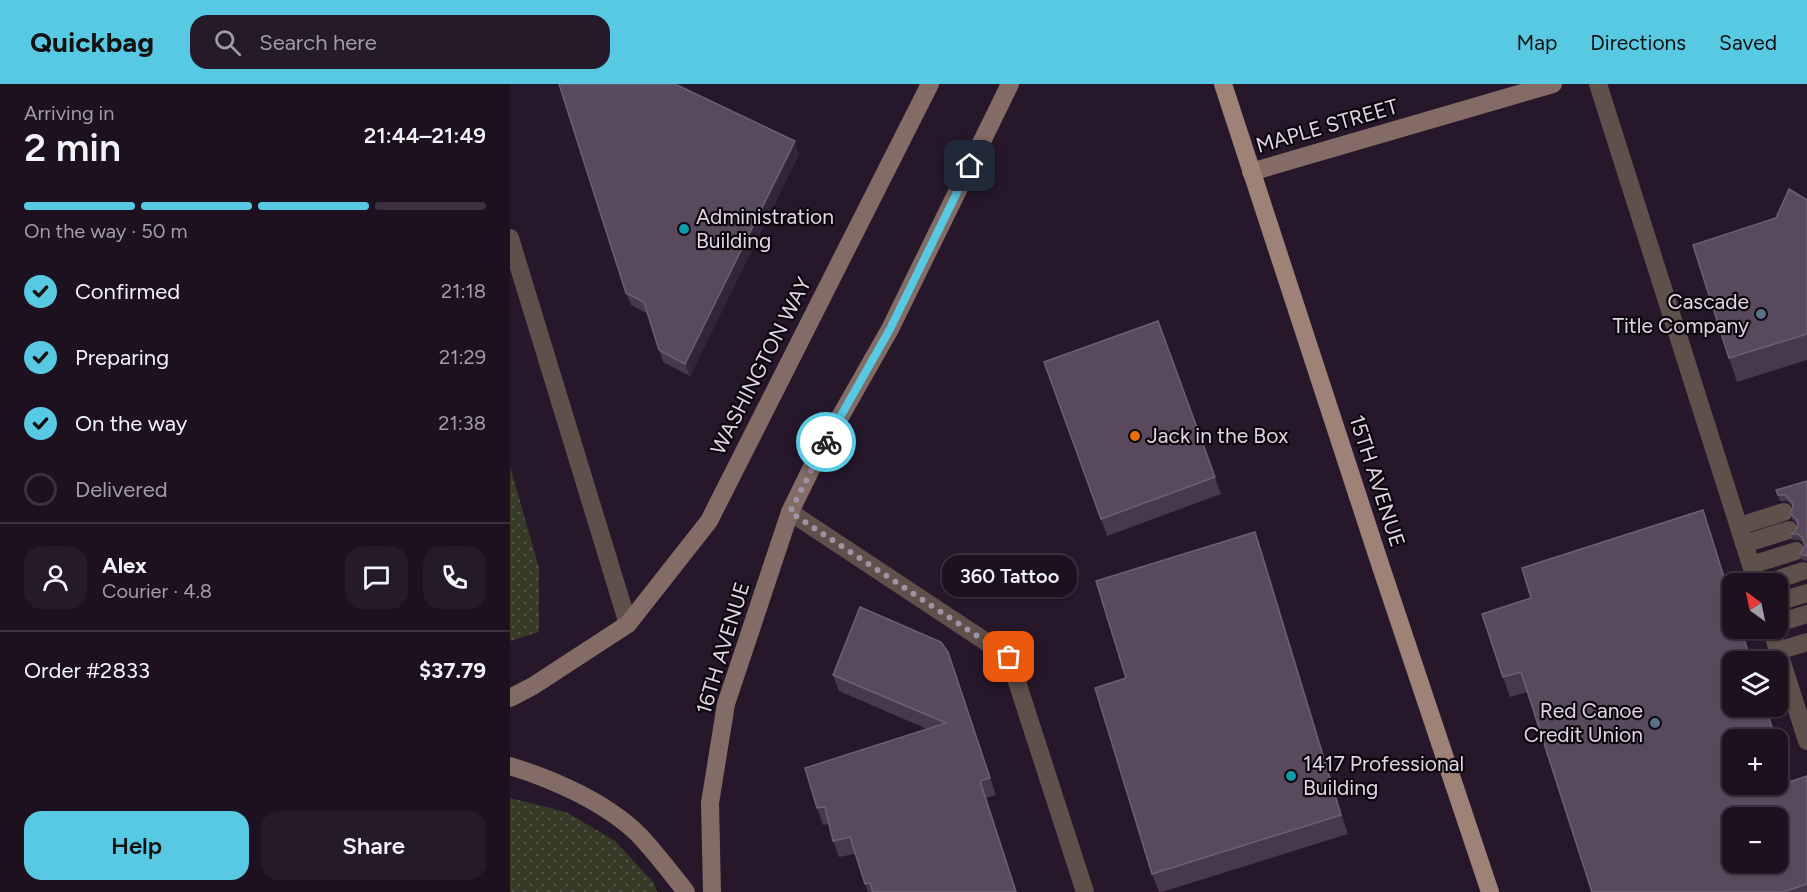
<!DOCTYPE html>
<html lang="en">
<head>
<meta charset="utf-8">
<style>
  :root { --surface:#1d1120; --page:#251a29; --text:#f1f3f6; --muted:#a09da5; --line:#3b313e; --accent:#58c9e3 }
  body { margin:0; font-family:Figtree,sans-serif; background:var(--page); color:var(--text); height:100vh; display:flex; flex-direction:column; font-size:22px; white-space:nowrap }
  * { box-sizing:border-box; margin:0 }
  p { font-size:20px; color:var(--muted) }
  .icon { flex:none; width:33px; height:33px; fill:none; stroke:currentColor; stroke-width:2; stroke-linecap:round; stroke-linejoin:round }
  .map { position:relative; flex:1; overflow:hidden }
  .panel { display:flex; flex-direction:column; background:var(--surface); width:510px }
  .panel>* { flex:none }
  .needle { width:39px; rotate:327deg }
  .buttons { position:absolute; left:1212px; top:489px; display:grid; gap:12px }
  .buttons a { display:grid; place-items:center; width:66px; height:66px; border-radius:12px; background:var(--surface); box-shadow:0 2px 4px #0004,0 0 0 2px var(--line); font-size:30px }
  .pin { position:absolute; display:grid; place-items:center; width:51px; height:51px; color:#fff; margin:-26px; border-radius:12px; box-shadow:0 3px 9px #0006 }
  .courier { position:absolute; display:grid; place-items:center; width:60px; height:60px; margin:-30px; border:4px solid #58c9e3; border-radius:50%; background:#fff; color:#222; box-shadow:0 2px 8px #0007 }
  .bubble { position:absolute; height:42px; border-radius:18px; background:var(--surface); box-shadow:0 2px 4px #0004,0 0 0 2px var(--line); font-size:20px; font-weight:600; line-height:42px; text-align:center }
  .headline em { font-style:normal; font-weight:600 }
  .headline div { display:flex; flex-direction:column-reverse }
  .headline { display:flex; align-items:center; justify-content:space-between; height:102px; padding:0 24px }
  h1 { font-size:39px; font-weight:600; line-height:45px }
  .bar { display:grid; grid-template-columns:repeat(4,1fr); gap:9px 6px; align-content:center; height:72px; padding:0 24px }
  .bar i { height:8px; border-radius:4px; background:var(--line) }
  .bar .current { background:var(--accent) }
  .bar p { grid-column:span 4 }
  .line { display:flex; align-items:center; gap:15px; padding:0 24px; border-top:2px solid var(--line) }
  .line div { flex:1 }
  .round { display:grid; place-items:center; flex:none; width:63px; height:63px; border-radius:18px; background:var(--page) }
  ol { padding:0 24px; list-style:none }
  li { display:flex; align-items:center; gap:18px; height:66px }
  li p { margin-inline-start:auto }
  li .icon { padding:6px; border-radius:50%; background:var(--accent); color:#111; stroke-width:4 }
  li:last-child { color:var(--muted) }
  li i { width:33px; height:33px; border:3px solid var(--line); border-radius:50% }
  .action { display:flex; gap:12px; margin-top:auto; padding:12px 24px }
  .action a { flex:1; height:69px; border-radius:18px; background:var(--accent); color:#111; font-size:24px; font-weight:600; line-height:69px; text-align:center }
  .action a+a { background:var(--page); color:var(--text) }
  header { display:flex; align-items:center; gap:36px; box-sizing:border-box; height:84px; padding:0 30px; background:var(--accent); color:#111 }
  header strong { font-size:28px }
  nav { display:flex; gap:33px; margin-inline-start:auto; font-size:21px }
  .search { width:420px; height:54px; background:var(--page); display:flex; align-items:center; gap:15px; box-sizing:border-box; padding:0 21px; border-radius:18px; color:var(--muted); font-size:22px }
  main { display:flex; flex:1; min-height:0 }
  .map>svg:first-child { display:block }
  .park { fill:url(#park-dots) }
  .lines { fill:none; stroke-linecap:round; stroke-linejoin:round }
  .lane { stroke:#5e504b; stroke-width:18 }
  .street { stroke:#5e504b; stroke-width:18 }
  .secondary { stroke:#826c65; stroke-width:18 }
  .primary { stroke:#9e8278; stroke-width:18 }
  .wall { fill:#48384d }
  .shaded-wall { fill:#342439 }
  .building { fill:#59495d; stroke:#6e5f72; stroke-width:1.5; fill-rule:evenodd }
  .done { stroke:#9f92a3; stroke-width:6; stroke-dasharray:0 10.8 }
  .route { stroke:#58c9e3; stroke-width:8 }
  .culture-dot { fill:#0f9aa8; stroke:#0c060d; stroke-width:2 }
  .service-dot { fill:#5c6f8a; stroke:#0c060d; stroke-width:2 }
  .food-dot { fill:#e8710a; stroke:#0c060d; stroke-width:2 }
  .labels { text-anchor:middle; stroke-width:4.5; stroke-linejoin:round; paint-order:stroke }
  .street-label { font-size:21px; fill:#e0d5e3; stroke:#0c060d }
  .poi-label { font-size:21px; fill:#e0d5e3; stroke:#0c060d; text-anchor:start }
</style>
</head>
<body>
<header>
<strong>Quickbag</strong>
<div class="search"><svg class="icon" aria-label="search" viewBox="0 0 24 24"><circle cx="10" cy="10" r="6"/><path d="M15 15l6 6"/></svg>Search here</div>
<nav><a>Map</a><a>Directions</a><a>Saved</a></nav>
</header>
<main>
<section class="panel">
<div class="headline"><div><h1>2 min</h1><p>Arriving in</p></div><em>21:44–21:49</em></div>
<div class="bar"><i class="current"></i><i class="current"></i><i class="current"></i><i></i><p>On the way · 50 m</p></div>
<ol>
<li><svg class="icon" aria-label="check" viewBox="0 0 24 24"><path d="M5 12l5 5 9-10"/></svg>Confirmed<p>21:18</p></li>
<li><svg class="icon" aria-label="check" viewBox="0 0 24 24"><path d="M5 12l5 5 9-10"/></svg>Preparing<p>21:29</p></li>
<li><svg class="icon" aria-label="check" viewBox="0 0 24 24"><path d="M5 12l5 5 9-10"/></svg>On the way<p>21:38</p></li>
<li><i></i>Delivered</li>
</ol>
<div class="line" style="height:108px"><a class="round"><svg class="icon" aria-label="person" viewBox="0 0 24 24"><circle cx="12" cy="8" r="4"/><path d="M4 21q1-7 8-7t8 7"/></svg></a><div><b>Alex</b><p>Courier · 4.8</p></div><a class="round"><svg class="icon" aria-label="chat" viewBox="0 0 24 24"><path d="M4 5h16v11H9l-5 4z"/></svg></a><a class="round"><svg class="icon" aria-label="phone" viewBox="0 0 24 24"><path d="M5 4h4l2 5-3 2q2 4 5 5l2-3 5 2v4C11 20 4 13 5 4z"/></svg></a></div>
<div class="line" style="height:78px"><div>Order #2833</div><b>$37.79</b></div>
<div class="action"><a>Help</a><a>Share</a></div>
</section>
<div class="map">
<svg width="1297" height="808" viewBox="0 0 1297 808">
  <defs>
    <pattern id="park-dots" width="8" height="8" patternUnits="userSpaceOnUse" patternTransform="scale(1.5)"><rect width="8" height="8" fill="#373a27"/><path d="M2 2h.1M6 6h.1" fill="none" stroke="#545646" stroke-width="1.8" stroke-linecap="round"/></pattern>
  </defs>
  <rect width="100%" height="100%" fill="#27172b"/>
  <path class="park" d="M 0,382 L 29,484 L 29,548 L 0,557 Z
    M 0,714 L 56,728 L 105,757 L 144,799 L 147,808 L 0,808 Z"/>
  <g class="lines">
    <path class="lane" d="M 1088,0 L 1247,500
      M 280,428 L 499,573 L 575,808
      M 1229,442 L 1274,428
      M 1234,460 L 1279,446
      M 1241,481 L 1286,467
      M 1254,500 L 1293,487
      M 1268,518 L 1297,509
      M 1268,539 L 1297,530
      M 1261,544 L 1297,657
      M 1268,567 L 1297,558"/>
    <path class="street" d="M 0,154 L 118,540"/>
    <path class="secondary" d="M 741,88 L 1043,0
      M 0,614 L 23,602 L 118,540 L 199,437 L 420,0
      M 0,682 C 43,695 97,719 129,751 C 146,769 161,789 176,808
      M 202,808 L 200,719 L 216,620 L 280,428 L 305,377 L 380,245 L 500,0"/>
    <path class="primary" d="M 713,0 L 872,486 L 980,808"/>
  </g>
  <path class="wall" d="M 289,70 L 180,292 L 153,278 L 138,230 L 121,221 L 116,209 Z
    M 1297,116 L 1297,276 L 1227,298 L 1219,274 Z
    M 648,237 L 711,410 L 597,452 L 534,278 Z
    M 1297,397 L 1297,477 L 1292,476 L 1290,470 L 1295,462 L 1294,459 L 1289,456 L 1283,456 L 1281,450 L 1285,447 L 1288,441 L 1282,435 L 1280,429 L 1283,422 L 1277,417 L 1270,417 L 1266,406 Z
    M 1200,446 L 1222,516 L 1222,544 L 1231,544 L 1242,578 L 1222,622 L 1256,622 L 1267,656 L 1222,656 L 1268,700 L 1268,657 L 1280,697 L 1297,692 L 1297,808 L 1082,808 L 1018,608 L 1000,613 L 993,593 L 1021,514 Z
    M 752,467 L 838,750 L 652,808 L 649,808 L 642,790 L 616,594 Z
    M 444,585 L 486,711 L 476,714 L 507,808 L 358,808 L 345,770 L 329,773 L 323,757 L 319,740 L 313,741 L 307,724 L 417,645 L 329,607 L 323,591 Z"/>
  <path class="shaded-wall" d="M 285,57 L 289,70 L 180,292 L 175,280 Z
    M 1193,426 L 1200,446 L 1222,516 L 1222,519 Z
    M 745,448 L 752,467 L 838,750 L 831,731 Z
    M 1231,544 L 1242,578 L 1241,578 Z
    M 438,568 L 444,585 L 486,711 L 480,694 Z
    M 1255,622 L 1256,622 L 1267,656 L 1266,656 Z
    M 1268,657 L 1287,717 L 1268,660 Z
    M 470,697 L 476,714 L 507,808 L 506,808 Z"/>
  <path class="building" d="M 49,0 L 165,0 L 285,57 L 175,280 L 149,266 L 134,218 L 116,209 Z
    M 1279,105 L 1297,116 L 1297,250 L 1219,274 L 1183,161 L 1266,134 Z
    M 648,237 L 705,393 L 591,435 L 534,278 Z
    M 1297,397 L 1297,472 L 1290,470 L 1295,462 L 1292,453 L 1287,450 L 1281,450 L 1285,447 L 1288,441 L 1287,436 L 1280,429 L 1283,423 L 1282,418 L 1275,411 L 1268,411 L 1266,406 Z
    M 1193,426 L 1222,519 L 1222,544 L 1231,544 L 1241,578 L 1222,578 L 1222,622 L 1255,622 L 1266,656 L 1222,656 L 1222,700 L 1268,700 L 1268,660 L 1279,698 L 1297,692 L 1297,800 L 1273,808 L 1082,808 L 1011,588 L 993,593 L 972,530 L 1021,514 L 1012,484 ZM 1222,734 L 1268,734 L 1268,778 L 1222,778 Z
    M 745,448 L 831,731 L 642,790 L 585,604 L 616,594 L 586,497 Z
    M 350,523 L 431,558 L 438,568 L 480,694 L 470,697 L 506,808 L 363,808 L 360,799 L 355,800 L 340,753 L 323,757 L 315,723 L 307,724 L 295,684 L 436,639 L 323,591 Z"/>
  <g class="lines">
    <path class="done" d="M 316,358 L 280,428 L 499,573"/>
    <path class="route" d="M 316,358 L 380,245 L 460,82"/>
  </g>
  <g class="culture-dot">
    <circle cx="174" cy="145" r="6"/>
    <circle cx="781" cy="692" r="6"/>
  </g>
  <g class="service-dot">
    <circle cx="1251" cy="230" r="6"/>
    <circle cx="1145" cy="639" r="6"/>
  </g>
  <circle class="food-dot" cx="625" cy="352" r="6"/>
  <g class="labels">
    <g class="street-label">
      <text transform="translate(817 42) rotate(-16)" y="7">MAPLE STREET</text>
      <text transform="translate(251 282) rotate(-63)" y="7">WASHINGTON WAY</text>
      <text transform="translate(867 397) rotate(72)" y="7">15TH AVENUE</text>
      <text transform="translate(213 564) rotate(-73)" y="7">16TH AVENUE</text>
    </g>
    <g class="poi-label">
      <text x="186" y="140">Administration<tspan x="186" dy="24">Building</tspan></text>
      <text x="1239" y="225" text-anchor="end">Cascade<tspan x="1239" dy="24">Title Company</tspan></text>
      <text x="637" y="359">Jack in the Box</text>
      <text x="1133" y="634" text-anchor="end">Red Canoe<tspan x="1133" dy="24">Credit Union</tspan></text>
      <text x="793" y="687">1417 Professional<tspan x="793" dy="24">Building</tspan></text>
    </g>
  </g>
</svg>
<div class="buttons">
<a><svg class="needle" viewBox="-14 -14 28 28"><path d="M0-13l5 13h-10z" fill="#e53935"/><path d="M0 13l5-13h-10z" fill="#a09da5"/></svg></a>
<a><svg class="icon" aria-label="layers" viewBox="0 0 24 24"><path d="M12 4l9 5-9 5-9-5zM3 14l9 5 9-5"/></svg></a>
<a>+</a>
<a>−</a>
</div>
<div class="pin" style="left:499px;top:573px;background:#ea580c"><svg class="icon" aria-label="bag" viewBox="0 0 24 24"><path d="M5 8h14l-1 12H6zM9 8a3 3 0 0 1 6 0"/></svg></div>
<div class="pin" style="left:460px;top:82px;background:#1f2937"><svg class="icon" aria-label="home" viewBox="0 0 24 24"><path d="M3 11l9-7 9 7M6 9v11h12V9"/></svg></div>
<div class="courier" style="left:316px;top:358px"><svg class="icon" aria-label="bike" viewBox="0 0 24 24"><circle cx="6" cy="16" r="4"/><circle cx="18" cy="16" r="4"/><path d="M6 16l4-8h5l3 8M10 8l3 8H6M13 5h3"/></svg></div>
<div class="bubble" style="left:432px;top:471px;width:135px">360 Tattoo</div>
</div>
</main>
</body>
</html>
